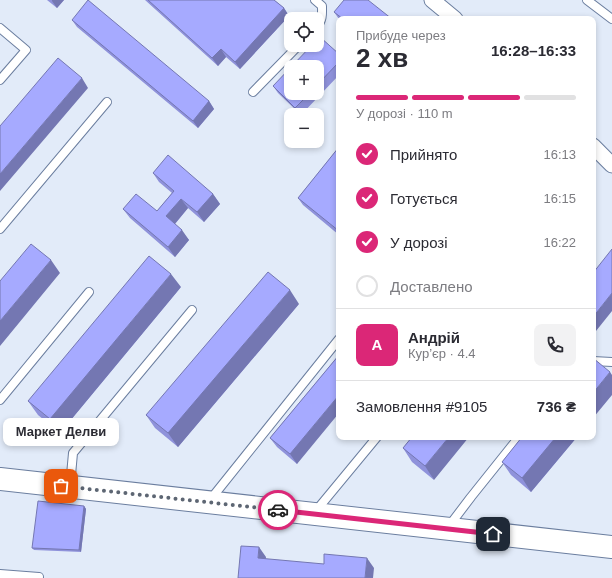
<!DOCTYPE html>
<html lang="uk">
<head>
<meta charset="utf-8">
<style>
  :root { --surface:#fff; --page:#f2f2f3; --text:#2b2b33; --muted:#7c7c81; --line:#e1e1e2; --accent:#db2777 }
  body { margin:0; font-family:Helvetica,sans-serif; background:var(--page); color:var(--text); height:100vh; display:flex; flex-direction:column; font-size:15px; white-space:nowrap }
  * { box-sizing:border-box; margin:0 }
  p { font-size:13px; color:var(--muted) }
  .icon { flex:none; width:22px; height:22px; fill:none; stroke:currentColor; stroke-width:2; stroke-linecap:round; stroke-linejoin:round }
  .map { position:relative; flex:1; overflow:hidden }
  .drawer { position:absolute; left:336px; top:16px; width:260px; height:424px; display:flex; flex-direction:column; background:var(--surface); border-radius:8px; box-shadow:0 2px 6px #0003 }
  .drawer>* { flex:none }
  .fabs { position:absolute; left:284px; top:12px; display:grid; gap:8px }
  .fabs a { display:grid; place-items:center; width:40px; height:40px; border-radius:8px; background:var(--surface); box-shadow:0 2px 6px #0003; font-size:20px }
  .pin { position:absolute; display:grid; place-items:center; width:34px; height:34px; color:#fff; margin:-17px; border-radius:8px; box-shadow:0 2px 6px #0006 }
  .courier { position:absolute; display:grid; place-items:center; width:40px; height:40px; margin:-20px; border:3px solid #db2777; border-radius:50%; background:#fff; color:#222; box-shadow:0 1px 5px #0007 }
  .bubble { position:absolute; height:28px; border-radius:8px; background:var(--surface); box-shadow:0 2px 6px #0003; font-size:13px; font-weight:800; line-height:28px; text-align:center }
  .overview em { font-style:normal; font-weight:800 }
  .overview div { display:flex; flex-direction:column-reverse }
  .overview { display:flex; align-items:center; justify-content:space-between; height:68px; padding:0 20px }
  h1 { font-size:26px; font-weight:800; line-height:30px }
  .bar { display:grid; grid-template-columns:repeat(4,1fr); gap:6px 4px; align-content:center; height:48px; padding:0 20px }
  .bar i { height:5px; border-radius:3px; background:var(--line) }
  .bar .on { background:var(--accent) }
  .bar p { grid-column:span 4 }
  .line { display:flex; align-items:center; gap:10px; padding:0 20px; border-top:1px solid var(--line) }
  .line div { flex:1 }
  .round { display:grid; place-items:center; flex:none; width:42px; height:42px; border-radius:8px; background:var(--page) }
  ol { padding:0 20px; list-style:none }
  li { display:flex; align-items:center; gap:12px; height:44px }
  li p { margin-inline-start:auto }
  li .icon { padding:4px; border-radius:50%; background:var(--accent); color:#fff; stroke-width:4 }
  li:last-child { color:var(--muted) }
  li i { width:22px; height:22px; border:2px solid var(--line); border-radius:50% }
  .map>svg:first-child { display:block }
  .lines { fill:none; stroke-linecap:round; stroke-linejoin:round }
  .lane-casing { stroke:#6b7e9f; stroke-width:10 }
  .street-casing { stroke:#6b7e9f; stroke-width:17 }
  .secondary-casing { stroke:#6b7e9f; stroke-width:24 }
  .lane { stroke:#fff; stroke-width:8 }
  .street { stroke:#fff; stroke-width:15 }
  .secondary { stroke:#fff; stroke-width:22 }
  .wall { fill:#8f92db }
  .shaded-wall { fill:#7477b2 }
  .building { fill:#a6aaff; stroke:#7477b2 }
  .done { stroke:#5d6673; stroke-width:4; stroke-dasharray:0 7.2 }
  .route { stroke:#db2777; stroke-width:5 }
</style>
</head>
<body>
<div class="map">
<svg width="612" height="578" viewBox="0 0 612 578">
  <rect width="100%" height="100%" fill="#e2ebf9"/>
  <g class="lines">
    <defs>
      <path id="lane" d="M 315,0 L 322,6 C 322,13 323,20 317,26
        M 587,0 L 612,19
        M 0,28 L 26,50 L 0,80
        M 253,92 L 299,45
        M 0,229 L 107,102
        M 593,361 L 612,362
        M 0,400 L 89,292
        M 70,486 L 73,453 L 192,310
        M 210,500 L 339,339
        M 315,512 L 377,437
        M 449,526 L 471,497 L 519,437
        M 0,574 L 39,577"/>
      <path id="street" d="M 432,0 L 455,19
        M 593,146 L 612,165"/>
      <path id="secondary" d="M 0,479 L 612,547"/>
    </defs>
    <use href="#lane" class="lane-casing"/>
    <use href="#street" class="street-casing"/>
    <use href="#secondary" class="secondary-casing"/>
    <use href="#lane" class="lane"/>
    <use href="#street" class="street"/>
    <use href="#secondary" class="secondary"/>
  </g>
  <path class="wall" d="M 47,0 L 64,0 L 57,8 Z
    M 145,0 L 274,0 L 284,8 L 289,16 L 240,69 L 226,57 L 218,66 Z
    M 334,12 L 392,19 L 339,19 Z
    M 72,20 L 209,101 L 214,109 L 198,128 L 77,27 Z
    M 339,54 L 339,75 L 301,115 L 278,93 L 273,86 L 291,93 L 317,93 L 317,67 Z
    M 339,147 L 339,235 L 303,205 L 298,198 Z
    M 153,173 L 213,194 L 220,204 L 204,222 L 188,208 L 175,224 L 189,240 L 175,257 L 130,218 L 123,209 L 157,211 L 172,193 L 159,182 Z
    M 181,287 L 60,433 L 38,415 L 28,401 Z
    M 299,304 L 178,447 L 155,428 L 146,415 Z
    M 339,355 L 297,464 L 277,447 L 270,438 Z
    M 412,437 L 434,480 L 412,462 L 403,448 Z
    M 522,437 L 577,437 L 531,492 L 511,475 L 502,462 Z
    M 84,506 L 86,509 L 81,552 L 34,550 L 32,548 Z"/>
  <path class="shaded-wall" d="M 52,0 L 64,0 L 57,8 L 52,1 Z
    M 284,8 L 289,16 L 240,69 L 235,62 Z
    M 221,49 L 226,57 L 218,66 L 212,58 Z
    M 82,78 L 88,88 L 0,191 L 0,174 Z
    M 209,101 L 214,109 L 198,128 L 193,121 Z
    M 213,194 L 220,204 L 204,222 L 197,212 Z
    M 181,199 L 188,208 L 173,226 L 166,216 Z
    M 182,230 L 189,240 L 175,257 L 168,247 Z
    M 51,260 L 60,273 L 0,346 L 0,321 Z
    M 171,274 L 181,287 L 60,433 L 50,419 Z
    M 290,290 L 299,304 L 178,447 L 168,433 Z
    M 612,293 L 612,311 L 596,331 L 593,326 L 593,317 Z
    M 610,372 L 612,375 L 612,395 L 593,418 L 593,393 Z
    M 339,395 L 339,413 L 297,464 L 290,454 Z
    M 449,437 L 469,437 L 434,480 L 425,466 Z
    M 556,437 L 577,437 L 531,492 L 522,478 Z
    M 84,506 L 86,509 L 81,552 L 79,550 Z
    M 259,547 L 266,557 L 265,567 L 258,558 Z
    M 367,558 L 374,568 L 373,578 L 365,578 Z"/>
  <path class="building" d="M 88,0 L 209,101 L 193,121 L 72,20 Z
    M 148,0 L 274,0 L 284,8 L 235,62 L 221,49 L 212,58 Z
    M 344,0 L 368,0 L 392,19 L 343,19 L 334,12 Z
    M 320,37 L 339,54 L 339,62 L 317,85 L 317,67 L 291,67 L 312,45 L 317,45 L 317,40 Z
    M 58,58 L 82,78 L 0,174 L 0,126 Z
    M 291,67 L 291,93 L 310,93 L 295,108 L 273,86 Z
    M 339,147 L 339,231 L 298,198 Z
    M 168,155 L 213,194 L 197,212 L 181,199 L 166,216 L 182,230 L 168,247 L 123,209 L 136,194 L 157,211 L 174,191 L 153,173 Z
    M 31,244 L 51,260 L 0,321 L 0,281 Z
    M 612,249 L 612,293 L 593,317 L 593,273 Z
    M 149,256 L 171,274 L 50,419 L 28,401 Z
    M 268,272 L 290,290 L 168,433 L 146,415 Z
    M 339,355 L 339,395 L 290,454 L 270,438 Z
    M 593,358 L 610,372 L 593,393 Z
    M 412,437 L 449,437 L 425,466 L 403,448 Z
    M 522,437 L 556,437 L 522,478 L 502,462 Z
    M 38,501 L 84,506 L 79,550 L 32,548 Z
    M 241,546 L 259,547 L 258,558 L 324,564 L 324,554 L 367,558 L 365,578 L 238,578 Z"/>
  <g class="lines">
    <path class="done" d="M 61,486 L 278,510"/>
    <path class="route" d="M 278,510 L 493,534"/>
  </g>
</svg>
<div class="fabs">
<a><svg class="icon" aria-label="locate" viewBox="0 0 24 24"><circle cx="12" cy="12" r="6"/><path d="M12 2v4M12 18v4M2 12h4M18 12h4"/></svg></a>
<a>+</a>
<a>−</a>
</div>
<div class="pin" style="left:61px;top:486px;background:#ea580c"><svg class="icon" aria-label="bag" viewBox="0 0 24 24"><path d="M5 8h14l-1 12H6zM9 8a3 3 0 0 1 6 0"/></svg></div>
<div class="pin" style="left:493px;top:534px;background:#1f2937"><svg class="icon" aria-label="home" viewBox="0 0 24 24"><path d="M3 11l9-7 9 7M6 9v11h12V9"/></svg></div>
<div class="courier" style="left:278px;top:510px"><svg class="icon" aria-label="car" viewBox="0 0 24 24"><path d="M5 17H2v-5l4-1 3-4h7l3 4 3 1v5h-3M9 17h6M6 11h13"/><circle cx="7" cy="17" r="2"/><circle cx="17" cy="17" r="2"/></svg></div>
<div class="bubble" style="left:3px;top:418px;width:116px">Маркет Делви</div>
<section class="drawer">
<div class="overview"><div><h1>2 хв</h1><p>Прибуде через</p></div><em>16:28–16:33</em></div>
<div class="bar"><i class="on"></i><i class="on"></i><i class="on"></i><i></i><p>У дорозі · 110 m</p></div>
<ol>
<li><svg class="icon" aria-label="check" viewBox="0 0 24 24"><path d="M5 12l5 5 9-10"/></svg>Прийнято<p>16:13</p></li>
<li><svg class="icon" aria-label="check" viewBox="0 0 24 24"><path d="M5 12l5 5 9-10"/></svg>Готується<p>16:15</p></li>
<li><svg class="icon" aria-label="check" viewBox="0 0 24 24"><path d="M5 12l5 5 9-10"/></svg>У дорозі<p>16:22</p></li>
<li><i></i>Доставлено</li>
</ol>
<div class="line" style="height:72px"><b class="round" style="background:var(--accent);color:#fff">А</b><div><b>Андрій</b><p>Кур’єр · 4.4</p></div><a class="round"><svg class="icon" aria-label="phone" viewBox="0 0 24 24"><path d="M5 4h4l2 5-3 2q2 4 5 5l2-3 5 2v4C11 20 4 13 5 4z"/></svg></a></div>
<div class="line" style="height:52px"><div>Замовлення #9105</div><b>736 ₴</b></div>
</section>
</div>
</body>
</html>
